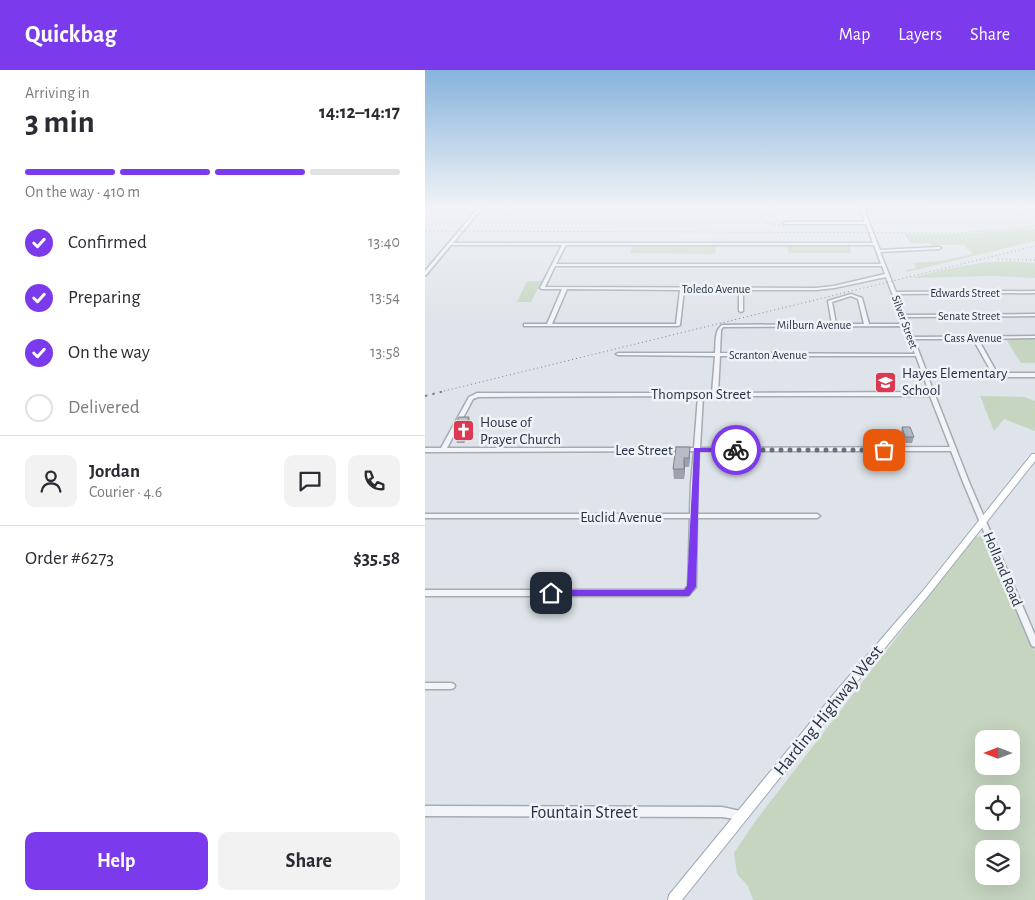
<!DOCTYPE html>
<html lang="en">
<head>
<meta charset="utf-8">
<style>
  :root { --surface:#fff; --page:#f2f2f3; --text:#2b2b33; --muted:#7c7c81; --line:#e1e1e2; --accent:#7c3aed }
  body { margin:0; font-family:"Alegreya Sans",sans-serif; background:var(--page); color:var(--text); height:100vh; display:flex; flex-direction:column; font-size:19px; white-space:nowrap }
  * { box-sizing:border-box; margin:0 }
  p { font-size:16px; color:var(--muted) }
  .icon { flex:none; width:28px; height:28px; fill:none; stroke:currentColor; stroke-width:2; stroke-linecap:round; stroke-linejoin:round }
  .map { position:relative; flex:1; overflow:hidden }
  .sheet { display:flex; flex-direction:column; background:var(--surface); width:425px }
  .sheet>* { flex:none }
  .needle { width:32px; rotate:270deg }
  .controls { position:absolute; left:550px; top:660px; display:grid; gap:10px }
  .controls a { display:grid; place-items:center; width:45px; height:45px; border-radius:10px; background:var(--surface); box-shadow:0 5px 20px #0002; font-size:25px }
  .pin { position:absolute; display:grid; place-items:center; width:42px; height:42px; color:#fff; margin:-21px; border-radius:10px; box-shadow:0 2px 8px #0006 }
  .courier { position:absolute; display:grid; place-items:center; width:50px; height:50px; margin:-25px; border:4px solid #7c3aed; border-radius:50%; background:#fff; color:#222; box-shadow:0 1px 6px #0007 }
  .headline em { font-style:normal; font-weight:700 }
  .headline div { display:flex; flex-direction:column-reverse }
  .headline { display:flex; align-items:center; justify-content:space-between; height:85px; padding:0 25px }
  h1 { font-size:32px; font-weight:700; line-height:38px }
  .bar { display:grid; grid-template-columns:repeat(4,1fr); gap:8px 5px; align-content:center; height:60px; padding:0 25px }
  .bar i { height:6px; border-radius:4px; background:var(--line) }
  .bar .selected { background:var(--accent) }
  .bar p { grid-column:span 4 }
  .line { display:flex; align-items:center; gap:12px; padding:0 25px; border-top:1px solid var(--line) }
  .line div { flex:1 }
  .round { display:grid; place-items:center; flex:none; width:52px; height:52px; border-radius:10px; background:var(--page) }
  ol { padding:0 25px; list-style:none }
  li { display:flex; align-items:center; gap:15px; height:55px }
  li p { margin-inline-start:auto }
  li .icon { padding:5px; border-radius:50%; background:var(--accent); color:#fff; stroke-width:4 }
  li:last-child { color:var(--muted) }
  li i { width:28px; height:28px; border:2px solid var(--line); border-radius:50% }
  .cta { display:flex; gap:10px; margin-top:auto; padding:10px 25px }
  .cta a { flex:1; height:58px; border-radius:10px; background:var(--accent); color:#fff; font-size:20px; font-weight:700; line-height:58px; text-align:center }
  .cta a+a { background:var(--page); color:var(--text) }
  header { display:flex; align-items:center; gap:30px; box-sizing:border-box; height:70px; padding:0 25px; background:var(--accent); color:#fff }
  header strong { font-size:24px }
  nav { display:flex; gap:28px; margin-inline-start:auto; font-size:18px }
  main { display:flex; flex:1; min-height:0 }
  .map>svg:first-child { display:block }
  .green { fill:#c5d5c0; fill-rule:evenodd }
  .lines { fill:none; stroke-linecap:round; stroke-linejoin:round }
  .minor-casing { stroke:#a4abb5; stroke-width:3 }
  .major-casing { stroke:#9ea8b7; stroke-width:2 }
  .minor { fill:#f3f4f8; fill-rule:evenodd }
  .major { fill:#fff; fill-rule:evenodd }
  .rail-far1 { stroke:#778395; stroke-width:1; stroke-dasharray:1 3; stroke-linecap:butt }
  .rail { stroke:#778395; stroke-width:2; stroke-dasharray:2.5 5; stroke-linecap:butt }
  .wall { fill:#9da3ac }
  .shaded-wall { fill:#7f848c }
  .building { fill:#b6bdc8; stroke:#7f848c }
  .route { fill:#7c3aed }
  .done { stroke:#67707d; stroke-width:5; stroke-dasharray:0 9 }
  .labels { text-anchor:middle; stroke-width:5; stroke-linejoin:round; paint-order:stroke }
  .far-street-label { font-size:12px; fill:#273143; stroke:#eff3f7 }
  .poi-label { font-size:15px; fill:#273143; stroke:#eff3f7; text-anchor:start }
  .street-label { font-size:15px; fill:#273143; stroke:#eff3f7 }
  .near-street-label { font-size:18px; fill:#273143; stroke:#eff3f7 }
</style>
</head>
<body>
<header>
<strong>Quickbag</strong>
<nav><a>Map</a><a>Layers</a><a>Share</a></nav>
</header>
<main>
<section class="sheet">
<div class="headline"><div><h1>3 min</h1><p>Arriving in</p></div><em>14:12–14:17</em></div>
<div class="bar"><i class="selected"></i><i class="selected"></i><i class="selected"></i><i></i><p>On the way · 410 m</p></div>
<ol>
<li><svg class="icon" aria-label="check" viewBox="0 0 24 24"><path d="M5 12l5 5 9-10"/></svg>Confirmed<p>13:40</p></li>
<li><svg class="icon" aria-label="check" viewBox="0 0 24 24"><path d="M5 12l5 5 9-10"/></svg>Preparing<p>13:54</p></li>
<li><svg class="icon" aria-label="check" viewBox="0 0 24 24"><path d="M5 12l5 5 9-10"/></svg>On the way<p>13:58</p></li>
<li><i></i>Delivered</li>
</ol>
<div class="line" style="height:90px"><a class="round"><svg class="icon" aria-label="person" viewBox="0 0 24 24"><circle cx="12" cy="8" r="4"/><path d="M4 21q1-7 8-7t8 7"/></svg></a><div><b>Jordan</b><p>Courier · 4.6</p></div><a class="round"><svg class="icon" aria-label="chat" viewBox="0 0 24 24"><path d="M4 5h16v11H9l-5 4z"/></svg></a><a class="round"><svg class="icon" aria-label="phone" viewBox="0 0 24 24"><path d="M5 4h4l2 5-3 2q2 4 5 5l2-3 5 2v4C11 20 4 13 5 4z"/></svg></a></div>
<div class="line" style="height:65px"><div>Order #6273</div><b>$35.58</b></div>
<div class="cta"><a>Help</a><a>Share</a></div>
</section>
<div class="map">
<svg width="610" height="830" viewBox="0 0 610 830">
  <rect width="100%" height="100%" fill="#dfe4ea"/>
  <path class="green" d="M 610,159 L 610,171 L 482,202 L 481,200 L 491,198 L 489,193 L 516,191 L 548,184 L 539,175 L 506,175 L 504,173 L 485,173 L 480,164 L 533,164 Z
    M 208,175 L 291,175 L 290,184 L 205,183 Z
    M 361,175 L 424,175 L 426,183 L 364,183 Z
    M 584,191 L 610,193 L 610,208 L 569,206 L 486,208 C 519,199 550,192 584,191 Z
    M 102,211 L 117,211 L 106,232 L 92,232 Z
    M 581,269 L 610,269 L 610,293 L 596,293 Z
    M 555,326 L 599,327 L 610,331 L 610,361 L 579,349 L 569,361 Z
    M 561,466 L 610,582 L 610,830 L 328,830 L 323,816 L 312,804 L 309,783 L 329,753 L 549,467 ZM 559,669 L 586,669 L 586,696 L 559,696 ZM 559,724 L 586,724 L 586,751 L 559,751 ZM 559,779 L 586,779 L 586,806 L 559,806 Z"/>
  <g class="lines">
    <defs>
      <path id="minor" d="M 55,136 L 59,136 L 28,173 L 448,173 L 441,154 L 360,154 L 358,153 L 360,152 L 440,152 L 434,136 L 438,136 L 438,137 L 495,137 L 495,139 L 439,139 L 455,180 L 514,177 L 516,178 L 514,179 L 455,182 L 471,222 L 610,221 L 610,223 L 472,224 L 480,245 L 610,244 L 610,246 L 481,247 L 488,267 L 610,266 L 610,268 L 553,269 L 572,303 L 610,303 L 610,307 L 503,307 L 544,412 L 610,565 L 610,577 L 607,576 L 606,574 L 538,412 L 526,381 L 274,381 L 272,413 L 272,444 L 392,444 L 395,446 L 392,448 L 272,448 L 271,517 L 264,525 L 261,526 L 0,526 L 0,520 L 259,520 L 263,516 L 265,448 L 0,448 L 0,444 L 265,444 L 266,413 L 269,381 L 0,382 L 0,378 L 16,378 L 44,327 L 52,323 L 287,323 L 290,286 L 193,285 L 191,284 L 193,283 L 290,283 C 291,273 289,261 297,255 L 407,254 L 403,231 L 426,224 L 437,228 L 444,254 L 478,254 L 475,246 L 475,245 L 461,207 L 409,218 L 391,220 L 318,220 L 318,241 L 316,242 L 314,241 L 314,220 L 259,220 L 255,255 L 253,256 L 99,256 L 99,254 L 122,254 L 137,219 L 117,219 L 115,218 L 137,175 L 26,175 L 1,205 L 0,205 L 0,201 ZM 141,175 L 449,175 L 456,194 L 131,194 ZM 130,196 L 457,196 L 460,204 L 409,216 L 391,218 L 120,217 ZM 142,219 L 255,220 L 251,254 L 127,254 ZM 426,226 L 433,229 L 439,254 L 411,254 L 407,232 ZM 480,256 L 490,284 L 295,283 L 296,260 L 298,257 ZM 489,269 L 548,269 L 567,303 L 502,303 ZM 295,286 L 491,286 L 504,322 L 293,323 ZM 273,326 L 269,378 L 22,378 L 48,329 L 53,327 ZM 278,326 L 505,326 L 525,377 L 275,378 Z
        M 0,613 L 26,613 L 29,614 L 30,616 L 29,618 L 26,619 L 0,619 Z
        M 0,736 L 297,737 L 320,742 L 322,745 L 320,748 L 317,750 L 297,747 L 0,746 Z"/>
      <path id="major" d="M 607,384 L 610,384 L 610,391 L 503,526 L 421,625 L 257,830 L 243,830 L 244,825 L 413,619 L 497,522 Z"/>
    </defs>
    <use href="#minor" class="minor-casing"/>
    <use href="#major" class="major-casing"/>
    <use href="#minor" class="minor"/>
    <use href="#major" class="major"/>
    <path class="rail-far1" d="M 344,136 L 346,145 L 360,153
      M 604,136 L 610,142
      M 342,153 L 362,156
      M 0,161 L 532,163 L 610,157
      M 573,189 L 610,190
      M 15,322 L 610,176"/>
    <path class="rail" d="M 0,326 L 20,321"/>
  </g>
  <path class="wall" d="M 29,356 L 47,357 L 39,373 L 32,373 L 29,364 L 30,361 Z
    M 477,357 L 489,367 L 487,373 L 479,373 L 476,363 Z
    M 265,377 L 264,397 L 260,397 L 259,409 L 249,409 L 248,399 Z"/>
  <path class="shaded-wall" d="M 44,347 L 47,357 L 39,373 L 36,364 Z
    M 265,377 L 265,386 L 264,397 L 264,388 Z
    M 259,388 L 260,397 L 259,409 Z"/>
  <path class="building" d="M 34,347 L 44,347 L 36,364 L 29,364 L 33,356 L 29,356 Z
    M 477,357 L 485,357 L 489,367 L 480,367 Z
    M 251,377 L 265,377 L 264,388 L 259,388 L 259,399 L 248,399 Z"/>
  <linearGradient id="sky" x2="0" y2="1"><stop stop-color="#87b3dd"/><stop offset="0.54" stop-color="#f1f3f6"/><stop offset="1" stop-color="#f1f3f6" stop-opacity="0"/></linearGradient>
  <rect width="610" height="252" fill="url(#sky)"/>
  <path class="route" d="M 269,378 L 311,378 L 314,380 L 311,382 L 275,382 L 271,517 L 264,526 L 122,526 L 121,523 L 126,520 L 259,520 L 262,516 Z"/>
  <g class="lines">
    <path class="done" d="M 311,380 L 459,380"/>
  </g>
  <defs>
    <symbol id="school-square" viewBox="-11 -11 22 22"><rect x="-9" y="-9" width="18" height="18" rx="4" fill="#db3952" stroke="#eff3f7"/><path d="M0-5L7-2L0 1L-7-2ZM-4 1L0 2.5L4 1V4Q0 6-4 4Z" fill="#fff"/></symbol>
    <symbol id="church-square" viewBox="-11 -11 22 22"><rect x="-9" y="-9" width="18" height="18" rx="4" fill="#db3952" stroke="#eff3f7"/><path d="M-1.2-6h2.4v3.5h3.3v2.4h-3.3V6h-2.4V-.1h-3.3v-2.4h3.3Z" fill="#fff"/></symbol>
  </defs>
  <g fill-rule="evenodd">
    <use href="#school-square" x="448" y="300" width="25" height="25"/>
    <use href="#church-square" x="26" y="348" width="25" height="25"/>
  </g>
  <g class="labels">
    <g class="far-street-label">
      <text x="291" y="223">Toledo Avenue</text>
      <text x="540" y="227">Edwards Street</text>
      <text x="544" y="250">Senate Street</text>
      <text transform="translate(480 252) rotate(70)" y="4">Silver Street</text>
      <text x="389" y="259">Milburn Avenue</text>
      <text x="548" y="272">Cass Avenue</text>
      <text x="343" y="289">Scranton Avenue</text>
    </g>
    <g class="poi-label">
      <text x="477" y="308">Hayes Elementary<tspan x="477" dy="17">School</tspan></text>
      <text x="55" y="357">House of<tspan x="55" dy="17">Prayer Church</tspan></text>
    </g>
    <g class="street-label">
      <text x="276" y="329">Thompson Street</text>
      <text x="219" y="385">Lee Street</text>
      <text x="196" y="452">Euclid Avenue</text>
      <text transform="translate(578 499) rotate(67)" y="5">Holland Road</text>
    </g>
    <g class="near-street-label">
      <text transform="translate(403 640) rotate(-51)" y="6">Harding Highway West</text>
      <text x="159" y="748">Fountain Street</text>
    </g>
  </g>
</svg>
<div class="controls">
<a><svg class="needle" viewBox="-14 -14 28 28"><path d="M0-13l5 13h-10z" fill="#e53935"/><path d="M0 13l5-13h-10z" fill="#7c7c81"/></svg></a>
<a><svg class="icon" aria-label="locate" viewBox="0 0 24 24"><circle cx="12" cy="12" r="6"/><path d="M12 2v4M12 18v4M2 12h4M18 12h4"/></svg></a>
<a><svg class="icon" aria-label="layers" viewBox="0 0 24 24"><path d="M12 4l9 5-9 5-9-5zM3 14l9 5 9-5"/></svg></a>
</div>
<div class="pin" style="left:459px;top:380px;background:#ea580c"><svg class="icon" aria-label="bag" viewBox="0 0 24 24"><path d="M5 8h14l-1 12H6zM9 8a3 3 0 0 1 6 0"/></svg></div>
<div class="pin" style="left:126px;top:523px;background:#1f2937"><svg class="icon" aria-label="home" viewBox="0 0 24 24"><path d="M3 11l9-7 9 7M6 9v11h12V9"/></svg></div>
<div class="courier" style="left:311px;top:380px"><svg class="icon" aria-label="bike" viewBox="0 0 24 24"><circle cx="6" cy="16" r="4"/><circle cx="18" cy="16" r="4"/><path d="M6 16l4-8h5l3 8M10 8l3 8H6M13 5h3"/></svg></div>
</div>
</main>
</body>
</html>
